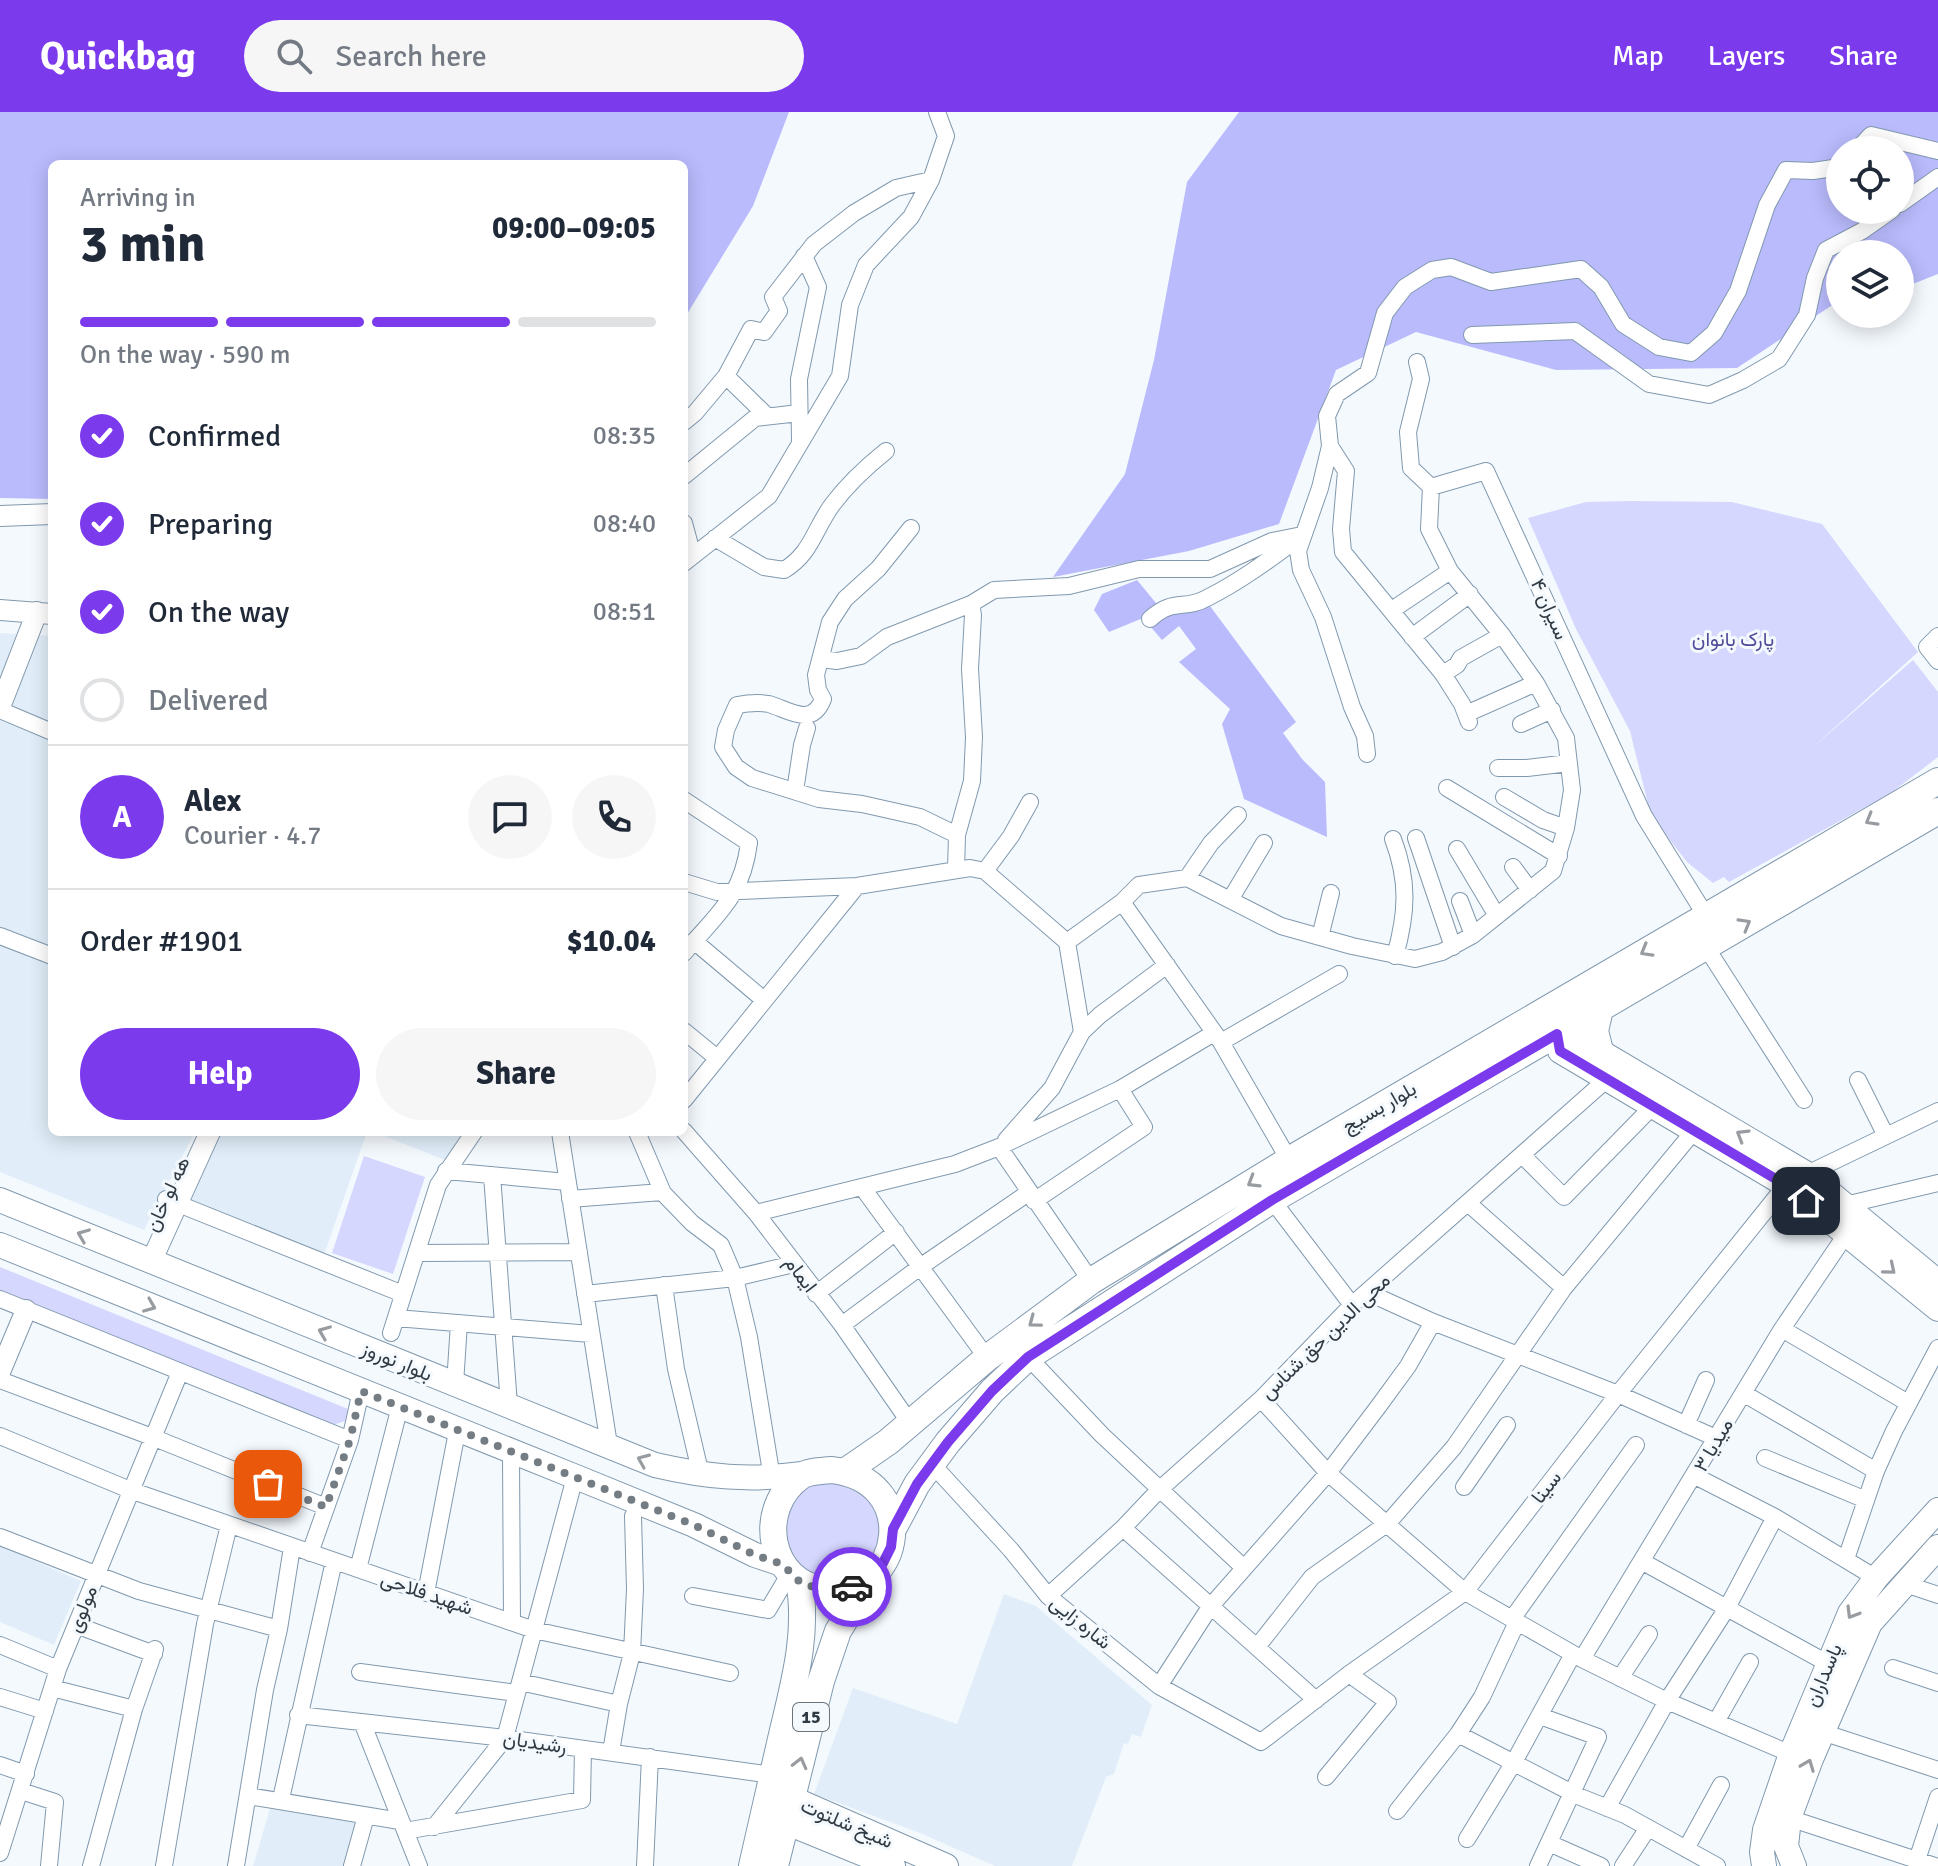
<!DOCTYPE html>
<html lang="en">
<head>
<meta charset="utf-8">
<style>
  :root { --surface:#fff; --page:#f6f6f7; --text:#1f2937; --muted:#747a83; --line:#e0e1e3; --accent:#7c3aed }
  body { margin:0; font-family:Signika,Vazirmatn,sans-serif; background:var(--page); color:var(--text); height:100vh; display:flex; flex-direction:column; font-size:30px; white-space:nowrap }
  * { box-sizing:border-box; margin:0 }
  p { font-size:26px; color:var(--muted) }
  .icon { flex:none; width:44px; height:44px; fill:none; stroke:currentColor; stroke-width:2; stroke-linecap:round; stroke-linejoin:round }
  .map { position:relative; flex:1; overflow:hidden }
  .drawer { position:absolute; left:48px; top:48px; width:640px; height:976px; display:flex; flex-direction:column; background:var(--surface); border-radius:12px; box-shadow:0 4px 20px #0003 }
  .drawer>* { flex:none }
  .tools { position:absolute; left:1826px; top:24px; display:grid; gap:16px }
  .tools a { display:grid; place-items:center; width:88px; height:88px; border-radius:50%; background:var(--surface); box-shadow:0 4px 20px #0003; font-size:40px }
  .pin { position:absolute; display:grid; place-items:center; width:68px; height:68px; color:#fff; margin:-34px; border-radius:16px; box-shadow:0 4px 12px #0006 }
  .courier { position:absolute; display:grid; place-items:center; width:80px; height:80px; margin:-40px; border:6px solid #7c3aed; border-radius:50%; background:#fff; color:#222; box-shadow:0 2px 10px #0007 }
  .overview em { font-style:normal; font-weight:700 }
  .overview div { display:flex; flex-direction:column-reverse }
  .overview { display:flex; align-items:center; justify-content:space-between; height:136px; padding:0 32px }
  h1 { font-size:52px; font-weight:700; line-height:60px }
  .bar { display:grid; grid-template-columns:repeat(4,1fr); gap:12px 8px; align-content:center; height:96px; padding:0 32px }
  .bar i { height:10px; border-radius:6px; background:var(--line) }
  .bar .on { background:var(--accent) }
  .bar p { grid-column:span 4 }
  .line { display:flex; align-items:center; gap:20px; padding:0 32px; border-top:2px solid var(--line) }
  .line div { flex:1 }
  .round { display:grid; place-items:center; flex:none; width:84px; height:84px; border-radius:42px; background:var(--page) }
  ol { padding:0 32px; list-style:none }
  li { display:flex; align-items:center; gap:24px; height:88px }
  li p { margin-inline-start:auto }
  li .icon { padding:8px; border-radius:50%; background:var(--accent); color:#fff; stroke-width:4 }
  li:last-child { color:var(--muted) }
  li i { width:44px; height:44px; border:4px solid var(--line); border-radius:50% }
  .action { display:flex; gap:16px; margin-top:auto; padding:16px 32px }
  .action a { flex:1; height:92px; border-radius:48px; background:var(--accent); color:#fff; font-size:32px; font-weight:700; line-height:92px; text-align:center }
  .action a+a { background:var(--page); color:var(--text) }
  header { display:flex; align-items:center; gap:48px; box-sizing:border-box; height:112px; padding:0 40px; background:var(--accent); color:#fff }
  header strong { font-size:38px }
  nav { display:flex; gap:44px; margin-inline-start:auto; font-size:28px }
  .search { width:560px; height:72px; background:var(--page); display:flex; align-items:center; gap:20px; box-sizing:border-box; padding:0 28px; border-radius:44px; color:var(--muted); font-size:30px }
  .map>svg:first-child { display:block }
  .built { fill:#e1eef9 }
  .green { fill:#d5d7fe }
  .forest { fill:#babbfd; fill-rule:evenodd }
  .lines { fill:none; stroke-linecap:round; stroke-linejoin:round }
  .minor-casing { stroke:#8199ae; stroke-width:18 }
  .tertiary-casing { stroke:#8199ae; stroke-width:22 }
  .secondary-casing { stroke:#8199ae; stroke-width:26 }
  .primary-casing { stroke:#8199ae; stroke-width:28 }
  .minor { stroke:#fff; stroke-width:16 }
  .tertiary { stroke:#fff; stroke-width:20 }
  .secondary { stroke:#fff; stroke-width:24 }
  .primary { stroke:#fff; stroke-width:26 }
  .oneway { stroke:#989ca1 }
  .done { stroke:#757d84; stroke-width:8; stroke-dasharray:0 14.4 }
  .route { stroke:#7c3aed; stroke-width:10 }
  .labels { text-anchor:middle; stroke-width:6; stroke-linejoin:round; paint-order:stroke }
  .shield { fill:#f4f9fe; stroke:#6b737b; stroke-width:2 }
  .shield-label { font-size:18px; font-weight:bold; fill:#303a43 }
  .street-label { font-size:20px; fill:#303a43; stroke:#f4f9fe }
  .park-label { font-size:20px; fill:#504a98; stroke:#f4f9fe }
</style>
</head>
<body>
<header>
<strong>Quickbag</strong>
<div class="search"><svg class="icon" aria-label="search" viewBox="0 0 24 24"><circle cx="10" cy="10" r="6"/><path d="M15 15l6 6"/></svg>Search here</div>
<nav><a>Map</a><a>Layers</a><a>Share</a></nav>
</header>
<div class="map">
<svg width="1938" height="1754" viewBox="0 0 1938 1754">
  <rect width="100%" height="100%" fill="#f4f9fe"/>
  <path class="built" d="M 0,521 L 52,524 L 52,1020 L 195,1020 L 144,1118 L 0,1060 Z
    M 217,1020 L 367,1020 L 324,1143 L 183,1086 Z
    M 374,1020 L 475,1020 L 455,1052 Z
    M 0,1434 L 81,1469 L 54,1533 L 0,1510 Z
    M 1004,1482 L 1036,1494 L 1152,1593 L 1141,1625 L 1132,1622 L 1128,1632 L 1124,1631 L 1114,1662 L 1106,1665 L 1072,1754 L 995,1754 L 920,1721 L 814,1682 L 853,1576 L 957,1612 Z
    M 272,1690 L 361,1712 L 350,1754 L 253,1754 Z"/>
  <path class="green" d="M 1631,389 L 1732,390 L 1822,412 L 1918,540 L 1810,638 L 1913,548 L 1938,580 L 1938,645 L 1891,681 L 1729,770 L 1724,765 L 1713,771 L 1687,750 L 1651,704 L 1630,619 L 1576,517 L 1528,406 L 1586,390 Z
    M 364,1044 L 425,1065 L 393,1162 L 332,1141 Z
    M 0,1155 L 348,1297 L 345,1309 L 330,1314 L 0,1179 Z
    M 819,1368 L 852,1370 L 878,1393 L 883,1427 L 866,1456 L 836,1469 L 804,1460 L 784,1434 L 784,1401 L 804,1375 Z"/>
  <path class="forest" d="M 0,0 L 789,0 L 753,94 L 684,207 L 684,52 L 52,52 L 52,387 L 0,386 Z
    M 1239,0 L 1938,0 L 1938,162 L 1900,177 L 1900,142 L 1840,142 L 1840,188 L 1737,256 L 1556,258 L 1416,220 L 1336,258 L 1279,412 L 1189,439 L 1053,465 L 1125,362 L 1154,248 L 1187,70 ZM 1840,38 L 1900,38 L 1900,98 L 1840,98 Z
    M 1137,468 L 1165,502 L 1210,494 L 1296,610 L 1283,621 L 1302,647 L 1325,670 L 1327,725 L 1244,687 L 1222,612 L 1230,597 L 1179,550 L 1196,537 L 1179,514 L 1162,528 L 1143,506 L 1109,520 L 1094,498 L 1102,482 Z"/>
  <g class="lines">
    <defs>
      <path id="minor" d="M 1857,38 L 1871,23 L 1938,39
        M 1900,92 L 1938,65
        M 1472,223 L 1575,219 L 1649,272 L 1709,283 L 1743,268 L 1779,247 L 1807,203 L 1815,166 L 1826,138 L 1862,119 L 1892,98
        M 1417,250 L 1421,267 L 1408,320 L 1411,356 L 1431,375 L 1486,359 L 1644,704 L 1706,804
        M 726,264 L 767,304
        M 684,310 L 695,301 L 726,264 L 751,217 L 764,220 L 779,199 L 773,185 L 814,132 L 854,101 L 896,76 L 931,68 L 946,24 L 937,0
        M 800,329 L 799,267 L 818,175 L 804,144
        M 1330,334 L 1346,359 L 1341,417 L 1343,440 L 1443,562 L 1462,592 L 1469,610
        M 684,364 L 755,306 L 799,301
        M 684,411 L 693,444
        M 911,416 L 878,457 L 845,487 L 830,510 L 816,563 L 818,578 L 823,587 C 812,616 789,598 769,592 C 758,590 748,591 737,593 L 726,618 L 723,635 L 736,655 L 752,666 L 819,687 L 862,692 L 920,705 L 957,723
        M 715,426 L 764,455 L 784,458 C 811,442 814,418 832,393 C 847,373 866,355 886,339
        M 684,451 L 769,384 L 840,264 L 850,193 L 866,153 L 911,105 L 931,68
        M 1392,498 L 1450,459
        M 1150,507 C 1174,485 1184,499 1207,486 C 1239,470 1269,448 1297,427
        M 1938,524 L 1927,535 L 1938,549
        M 1412,525 L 1470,482
        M 821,547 L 837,549 L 861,544 L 887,525 L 971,492 L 994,478 L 1069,474 L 1139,457 L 1210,457 L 1272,429 L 1302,423
        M 1443,562 L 1457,553 L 1461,546 L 1502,523
        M 0,598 L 52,620
        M 1466,602 L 1536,571
        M 1521,612 L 1552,598
        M 1367,642 L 1365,624 L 1352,595 L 1323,505 L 1301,458 L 1298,439 L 1320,376 L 1330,334 L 1327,304 L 1337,282 L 1368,261 L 1385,201 L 1405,175 L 1432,158 L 1451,155 L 1491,170 L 1581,157 L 1601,175 L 1623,212 L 1659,235 L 1691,241 L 1714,221 L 1738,179 L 1767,93 L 1786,58 L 1813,59 L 1840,55
        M 1498,656 L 1527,656 L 1569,651
        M 1447,676 L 1559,744
        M 795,679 L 802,633 L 807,616
        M 1504,685 L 1543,708 L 1566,716
        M 684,688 L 749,731 C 742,785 718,801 684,841
        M 1416,726 L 1453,835
        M 1393,727 C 1409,769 1407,801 1395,844
        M 1457,737 L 1497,804
        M 1513,755 L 1530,778
        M 956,758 L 957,723 L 972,669 L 974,625 L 970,557 L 973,503 L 971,492
        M 985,759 L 1011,724 L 1030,690
        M 1187,766 L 1211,731 L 1238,703
        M 684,770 L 717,780 L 857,774 L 970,756 L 985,759 L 1067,830 L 1082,920
        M 1230,788 L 1264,731
        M 1460,789 L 1473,823
        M 1122,790 L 1221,930 L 1289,1048
        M 0,824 L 52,844
        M 1320,825 L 1331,781
        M 694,829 L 764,888
        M 1067,830 L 1122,790 L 1139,773 L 1187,766 L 1281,814 L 1352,834 L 1415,847 L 1442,840 L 1473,823 L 1553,759 L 1566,716 L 1572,678 L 1566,626 L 1536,571 L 1502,523 L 1450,459 L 1429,417 L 1431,375
        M 1706,835 L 1804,988
        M 684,919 L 717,946
        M 1221,930 L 1339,862
        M 1858,968 L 1886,1024
        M 684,988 L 857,774
        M 684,1019 L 756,1101 L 842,1213 L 910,1311
        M 560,1020 L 609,1333
        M 637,1020 L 663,1081 L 692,1111 L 721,1133 L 735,1166 L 749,1225 L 772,1366
        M 1006,1028 L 1052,976 L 1082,920 L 1100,903 L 1167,853
        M 999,1035 L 1091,1169
        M 1523,1044 L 1564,1085 L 1652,995
        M 446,1059 L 567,1070
        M 1807,1062 L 1938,999
        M 492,1063 L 509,1293
        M 862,1075 L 987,1246
        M 166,1087 L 403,1182
        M 570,1087 L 662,1080
        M 1272,1088 L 1352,1193
        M 1034,1089 L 1144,1015 L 1120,977
        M 1469,1092 L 1564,1176
        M 1845,1093 L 1938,1071
        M 756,1101 L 955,1052 L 999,1035 L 1120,977 L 1214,921
        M 417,1141 L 579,1140
        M 664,1173 L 676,1257 L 701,1363
        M 1369,1181 L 1433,1210 L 1618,1282 L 1718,1327
        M 585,1182 L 735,1166 L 794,1152
        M 816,1182 L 896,1120
        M 0,1187 L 350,1328
        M 396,1206 L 591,1222
        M 842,1213 L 920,1155 L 1028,1081
        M 1782,1217 L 1908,1291
        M 391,1221 L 438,1073 L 474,1020
        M 1028,1245 L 1102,1323 L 1243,1455
        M 0,1268 L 152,1325 L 326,1395
        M 455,1272 L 459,1211
        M 1743,1281 L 1876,1359
        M 1261,1287 L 1328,1361 L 1465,1480 L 1582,1547 L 1667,1589 L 1791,1642
        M 1686,1313 L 1706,1268
        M 0,1324 L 130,1378 L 534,1518 L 730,1561
        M 511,1344 L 512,1509
        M 1765,1346 L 1866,1388
        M 932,1352 L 1011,1438 L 1048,1484 L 1159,1574 L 1261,1630 L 1349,1562 L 1465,1480 L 1618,1282 L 1786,1073
        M 1695,1364 L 1775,1405 L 1876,1466
        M 1464,1375 L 1507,1313
        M 1123,1416 L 1316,1588
        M 0,1425 L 139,1479 L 279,1517
        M 310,1441 L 350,1328 L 361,1279
        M 1846,1447 L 1876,1359 L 1894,1319 L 1938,1236
        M 1643,1450 L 1827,1551
        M 358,1457 L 398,1302
        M 1905,1472 L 1938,1483
        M 426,1481 L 456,1325
        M 693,1484 L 768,1498 L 790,1461
        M 1048,1484 L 1123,1416 L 1159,1378 L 1261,1287 L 1352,1193 L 1606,968
        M 1512,1507 L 1636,1333
        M 76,1513 L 154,1542
        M 0,1533 L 58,1557
        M 1257,1535 L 1312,1465 L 1388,1411 L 1454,1335 L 1564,1176 L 1694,1019
        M 1582,1547 L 1782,1217 L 1847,1121
        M 1893,1556 L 1938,1571
        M 360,1560 L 517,1581
        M 1620,1566 L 1649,1522
        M 520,1570 L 619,1592
        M 1159,1574 L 1210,1495 L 1328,1361 L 1378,1295 L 1408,1254 L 1433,1210
        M 52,1576 L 134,1597
        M 0,1585 L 45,1599
        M 298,1603 L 505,1626 L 772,1663
        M 362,1610 L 419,1754
        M 1716,1610 L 1750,1550
        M 1822,1620 L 1938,1658
        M 1458,1622 L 1578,1684 L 1625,1703 L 1717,1754
        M 611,1640 L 619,1592 L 632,1541 L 635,1477 L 633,1404
        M 0,1653 L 26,1662
        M 1326,1665 L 1388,1590 L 1349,1562
        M 21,1679 L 55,1690 L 49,1754
        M 248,1684 L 400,1709
        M 281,1687 L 334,1449
        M 1607,1696 L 1667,1589 L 1727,1496 L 1775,1405
        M 1397,1699 L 1458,1622 L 1482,1585 L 1517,1510
        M 1789,1706 L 1935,1754
        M 434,1715 L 505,1626 L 574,1369
        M 405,1719 L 582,1688 L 583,1637
        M 1467,1727 L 1514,1650 L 1573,1542
        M 1549,1731 L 1601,1754
        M 1686,1737 L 1721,1673
        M 0,1741 L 58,1557 L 180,1260
        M 1917,1748 L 1938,1685
        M 91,1754 L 134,1597 L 155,1537
        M 164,1754 L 205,1512 L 229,1413
        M 236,1754 L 265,1578 L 279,1517 L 292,1435
        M 352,1754 L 366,1704
        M 645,1754 L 650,1645
        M 1538,1754 L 1598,1625 L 1540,1604
        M 1623,1754 L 1648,1716"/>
      <path id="tertiary" d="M 0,404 L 52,402
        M 0,498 L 52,502
        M 0,595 L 37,500
        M 151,1150 L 210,1020
        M 0,1260 L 26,1198"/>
      <path id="secondary" d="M 1548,908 L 1557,922 L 1560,939 L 1786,1073 L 1938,1197
        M 1557,922 L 1582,929 L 1807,1062 L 1938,1170
        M 0,1088 L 655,1353 C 707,1365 749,1369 803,1362
        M 0,1133 L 576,1365 L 694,1413 L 755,1443 L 782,1452
        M 791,1686 L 946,1754
        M 785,1710 L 893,1754
        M 1764,1754 L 1762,1740 L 1765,1718 L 1791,1642 L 1850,1501 L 1876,1466 L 1938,1398
        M 1794,1754 L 1786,1734 L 1789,1706 L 1811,1647 L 1870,1511 L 1938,1435"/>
      <path id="primary" d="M 1600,897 L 1595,919 L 1600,939
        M 831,1358 C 922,1367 904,1485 827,1478 C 768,1473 755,1396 801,1364 C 809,1359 821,1359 831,1358 Z
        M 846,1359 L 888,1330 L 987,1246 L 1091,1169 L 1289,1048 L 1938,669
        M 893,1417 L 917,1372 L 948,1330 L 992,1279 L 1028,1245 L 1272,1088 L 1938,699
        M 752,1754 C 762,1712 771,1669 781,1627 C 793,1575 809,1522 799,1469
        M 775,1754 L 821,1569 L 838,1519 L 871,1465"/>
    </defs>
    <use href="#minor" class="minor-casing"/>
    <use href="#tertiary" class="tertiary-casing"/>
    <use href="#secondary" class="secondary-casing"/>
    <use href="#primary" class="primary-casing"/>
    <use href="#minor" class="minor"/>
    <use href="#tertiary" class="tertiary"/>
    <use href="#secondary" class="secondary"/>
    <use href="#primary" class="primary"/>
  </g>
  <defs><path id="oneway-chevron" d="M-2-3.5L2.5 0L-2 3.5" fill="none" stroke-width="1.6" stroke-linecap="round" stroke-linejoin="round" transform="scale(2)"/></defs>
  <g class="oneway">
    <use href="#oneway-chevron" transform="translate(1871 708) rotate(150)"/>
    <use href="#oneway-chevron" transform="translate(1745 812) rotate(-30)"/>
    <use href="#oneway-chevron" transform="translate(1646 839) rotate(150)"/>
    <use href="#oneway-chevron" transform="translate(1742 1023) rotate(-149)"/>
    <use href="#oneway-chevron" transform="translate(1253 1070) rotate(149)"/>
    <use href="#oneway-chevron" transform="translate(83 1123) rotate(-158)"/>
    <use href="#oneway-chevron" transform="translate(1890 1157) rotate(40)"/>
    <use href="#oneway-chevron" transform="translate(150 1194) rotate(22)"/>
    <use href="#oneway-chevron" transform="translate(1034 1210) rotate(143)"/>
    <use href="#oneway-chevron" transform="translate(324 1220) rotate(-158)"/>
    <use href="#oneway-chevron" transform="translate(643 1348) rotate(-157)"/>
    <use href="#oneway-chevron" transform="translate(1852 1501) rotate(121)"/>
    <use href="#oneway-chevron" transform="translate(800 1651) rotate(-76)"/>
    <use href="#oneway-chevron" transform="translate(1808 1653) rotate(-69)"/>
  </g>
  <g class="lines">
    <path class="done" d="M 268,1372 L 326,1395 L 350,1328 L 361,1279 L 694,1413 L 755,1443 L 782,1452 L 799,1469 L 813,1475 L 828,1479 L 852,1475"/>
    <path class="route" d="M 852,1475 L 871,1465 L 883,1451 L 891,1435 L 893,1417 L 917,1372 L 948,1330 L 992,1279 L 1028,1245 L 1272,1088 L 1557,922 L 1560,939 L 1786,1073 L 1806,1089"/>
  </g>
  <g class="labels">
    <rect class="shield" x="793" y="1591" width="36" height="28" rx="6"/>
    <g class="shield-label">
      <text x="811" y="1611">15</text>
    </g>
    <g class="street-label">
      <text transform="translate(1550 497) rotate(66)" y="7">سیران ۴</text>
      <text transform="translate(1379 995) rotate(-30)" y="7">بلوار بسیج</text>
      <text transform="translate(167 1082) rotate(-65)" y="7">هه لو خان</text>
      <text transform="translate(801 1162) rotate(53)" y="7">ایمام</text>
      <text transform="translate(1325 1224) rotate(-44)" y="7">محی الدین حق شناس</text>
      <text transform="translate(397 1249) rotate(22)" y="7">بلوار نوروز</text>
      <text transform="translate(1713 1333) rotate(-60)" y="7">میدیا ۳</text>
      <text transform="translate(1546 1375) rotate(-52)" y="7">سینا</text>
      <text transform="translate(427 1481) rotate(19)" y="7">شهید فلاحی</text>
      <text transform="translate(82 1497) rotate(-68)" y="7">مولوی</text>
      <text transform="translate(1081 1510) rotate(39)" y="7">شاره زایی</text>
      <text transform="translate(1823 1563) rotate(-67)" y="7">پاسداران</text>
      <text transform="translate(535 1630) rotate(8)" y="7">رشیدیان</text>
      <text transform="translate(847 1711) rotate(23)" y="7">شیخ شلتوت</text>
    </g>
    <g class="park-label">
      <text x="1733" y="534">پارک بانوان</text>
    </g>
  </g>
</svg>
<div class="tools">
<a><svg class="icon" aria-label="locate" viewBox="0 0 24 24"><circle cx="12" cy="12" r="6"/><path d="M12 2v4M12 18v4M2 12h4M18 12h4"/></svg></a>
<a><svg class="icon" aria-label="layers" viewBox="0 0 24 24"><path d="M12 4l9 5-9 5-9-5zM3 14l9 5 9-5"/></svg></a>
</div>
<div class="pin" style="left:268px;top:1372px;background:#ea580c"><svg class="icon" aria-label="bag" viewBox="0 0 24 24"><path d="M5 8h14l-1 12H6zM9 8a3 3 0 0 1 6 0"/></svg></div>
<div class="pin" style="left:1806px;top:1089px;background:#1f2937"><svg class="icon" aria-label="home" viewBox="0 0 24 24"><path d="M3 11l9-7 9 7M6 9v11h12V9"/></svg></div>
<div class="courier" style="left:852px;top:1475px"><svg class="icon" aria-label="car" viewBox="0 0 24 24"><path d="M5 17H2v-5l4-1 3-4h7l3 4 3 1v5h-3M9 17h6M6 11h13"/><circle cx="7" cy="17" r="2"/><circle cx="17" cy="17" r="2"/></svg></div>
<section class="drawer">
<div class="overview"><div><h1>3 min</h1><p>Arriving in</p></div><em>09:00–09:05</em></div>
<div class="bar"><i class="on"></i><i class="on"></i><i class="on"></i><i></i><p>On the way · 590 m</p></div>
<ol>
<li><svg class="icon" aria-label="check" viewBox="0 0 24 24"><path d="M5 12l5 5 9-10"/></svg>Confirmed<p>08:35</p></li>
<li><svg class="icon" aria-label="check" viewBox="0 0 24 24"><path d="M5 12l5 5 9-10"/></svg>Preparing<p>08:40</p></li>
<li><svg class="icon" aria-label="check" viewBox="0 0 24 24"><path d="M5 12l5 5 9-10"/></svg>On the way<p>08:51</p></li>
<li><i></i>Delivered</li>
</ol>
<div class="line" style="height:144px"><b class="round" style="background:var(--accent);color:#fff">A</b><div><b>Alex</b><p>Courier · 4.7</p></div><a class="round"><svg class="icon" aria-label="chat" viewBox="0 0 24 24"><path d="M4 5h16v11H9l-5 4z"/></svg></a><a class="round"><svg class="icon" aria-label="phone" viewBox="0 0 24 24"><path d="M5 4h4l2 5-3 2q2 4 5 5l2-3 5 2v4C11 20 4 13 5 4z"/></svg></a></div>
<div class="line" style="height:104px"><div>Order #1901</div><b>$10.04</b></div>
<div class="action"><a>Help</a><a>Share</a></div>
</section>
</div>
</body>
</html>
